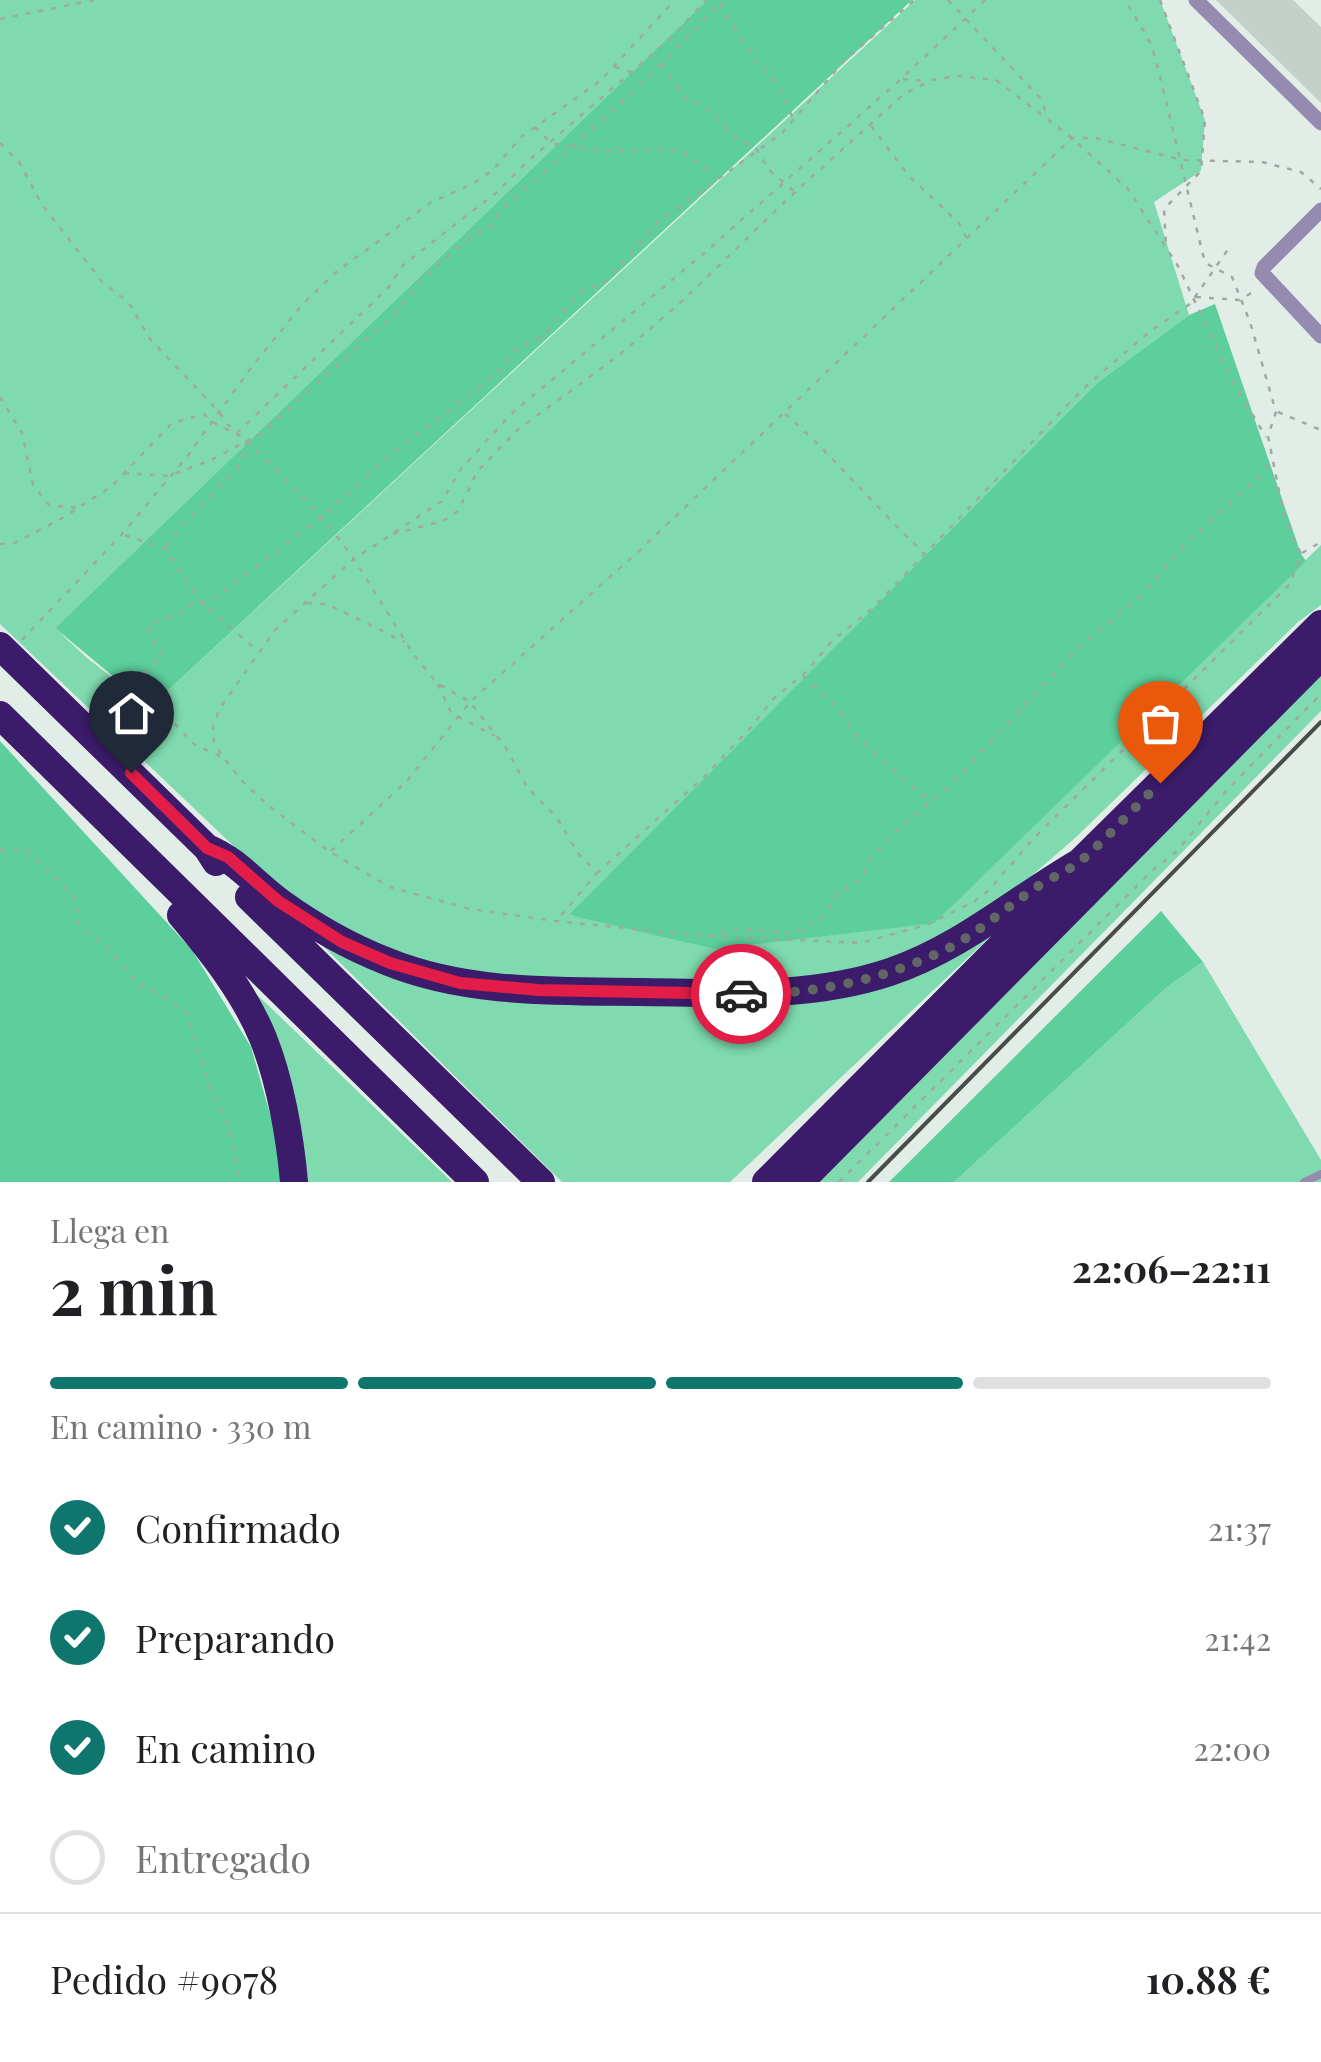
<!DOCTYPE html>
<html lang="es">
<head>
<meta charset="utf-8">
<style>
  :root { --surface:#fff; --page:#f2f2f2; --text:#202124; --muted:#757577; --line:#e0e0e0; --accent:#0f766e }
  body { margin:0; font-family:"Playfair Display",serif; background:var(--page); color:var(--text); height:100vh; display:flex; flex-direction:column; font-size:38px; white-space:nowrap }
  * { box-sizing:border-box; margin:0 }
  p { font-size:32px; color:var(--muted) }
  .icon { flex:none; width:55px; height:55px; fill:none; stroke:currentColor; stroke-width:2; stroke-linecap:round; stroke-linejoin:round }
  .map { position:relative; height:1182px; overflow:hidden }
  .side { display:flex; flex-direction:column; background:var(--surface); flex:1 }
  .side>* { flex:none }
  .pin { position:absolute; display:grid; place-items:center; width:85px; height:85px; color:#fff; margin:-102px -42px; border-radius:50% 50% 50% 0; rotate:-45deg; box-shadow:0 0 10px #0007 }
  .pin .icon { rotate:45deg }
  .courier { position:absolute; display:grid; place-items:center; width:100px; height:100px; margin:-50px; border:8px solid #e11d48; border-radius:50%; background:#fff; color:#222; box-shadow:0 2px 12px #0007 }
  .summary em { font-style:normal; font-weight:700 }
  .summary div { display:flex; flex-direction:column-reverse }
  .summary { display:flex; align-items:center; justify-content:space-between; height:170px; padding:0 50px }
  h1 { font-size:65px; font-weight:700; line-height:75px }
  .bar { display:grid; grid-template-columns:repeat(4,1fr); gap:15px 10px; align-content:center; height:120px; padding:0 50px }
  .bar i { height:12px; border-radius:8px; background:var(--line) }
  .bar .current { background:var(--accent) }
  .bar p { grid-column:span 4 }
  .line { display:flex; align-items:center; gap:25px; padding:0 50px; border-top:2px solid var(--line) }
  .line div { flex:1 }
  ol { padding:0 50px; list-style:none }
  li { display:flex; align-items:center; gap:30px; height:110px }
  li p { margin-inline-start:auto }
  li .icon { padding:10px; border-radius:50%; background:var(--accent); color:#fff; stroke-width:4 }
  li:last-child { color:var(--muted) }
  li i { width:55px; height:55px; border:5px solid var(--line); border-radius:50% }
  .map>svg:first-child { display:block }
  .green { fill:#7fdbaf }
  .forest { fill:#5ccf9c }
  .building { fill:#c6d0ca }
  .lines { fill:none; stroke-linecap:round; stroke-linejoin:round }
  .path { stroke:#a0a8a4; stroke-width:2.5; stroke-dasharray:5 8; stroke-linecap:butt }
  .lane { stroke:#958bb1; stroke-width:8 }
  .street { stroke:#958bb1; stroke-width:15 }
  .highway { stroke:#3b1b6a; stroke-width:28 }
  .rail { stroke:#484d4a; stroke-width:4 }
  .done { stroke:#616764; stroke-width:10; stroke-dasharray:0 18 }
  .route { stroke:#e11d48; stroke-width:12 }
</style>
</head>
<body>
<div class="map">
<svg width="1321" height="1182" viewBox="0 0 1321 1182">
  <rect width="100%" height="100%" fill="#e3ede8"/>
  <path class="green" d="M 0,0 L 707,0 L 55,628 L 86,657 L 150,707 L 915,0 L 1160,0 L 1205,120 L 1201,171 L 1154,202 L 1189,315 L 1097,383 L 570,916 L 935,923 L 1321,545 L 1321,605 L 1298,622 L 1074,839 L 992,910 L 881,965 L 783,983 L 493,977 L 395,954 L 314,913 L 241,853 L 0,624 Z
    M 1321,675 L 1321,711 L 858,1182 L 817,1182 Z
    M 1025,904 L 730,1182 L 562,1182 L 315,938 L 446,992 L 509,1002 L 665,1006 L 822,1001 Z
    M 1203,962 L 1321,1160 L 1321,1182 L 954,1182 L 1167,987 Z
    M 245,983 L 452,1182 L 305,1182 Z"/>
  <path class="forest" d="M 707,0 L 912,0 L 150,707 L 55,628 Z
    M 1215,304 L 1301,554 L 1306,561 L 935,923 L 715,949 L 569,915 L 1097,383 L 1189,315 Z
    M 0,741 L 192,950 L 251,1047 L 279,1146 L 281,1182 L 0,1182 Z
    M 1161,911 L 1203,962 L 1167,987 L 954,1182 L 889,1182 Z"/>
  <path class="building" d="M 1216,0 L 1293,0 L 1321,27 L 1321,103 Z"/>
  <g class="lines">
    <path class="path" d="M 948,0 L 1041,99 L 1047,116
      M 985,0 L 901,79 L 702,255 L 511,414 L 461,469 L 442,501 L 354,559 L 275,630 L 220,708 L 213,726 L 214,742 L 222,756 L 244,783 L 269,806 L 330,852 L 390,887 L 470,909 L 556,921 L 692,935 L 861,943 L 929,924 L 975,901 L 989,890 L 1034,838 L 1290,584 L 1301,554 L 1284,516 L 1268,436 L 1276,412 L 1250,322 L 1232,277 L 1207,264 L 1203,255 L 1156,60 L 1150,42 L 1125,0
      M 1160,0 L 1205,120 L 1201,171 L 1164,209 L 1166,245
      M 720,4 L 753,58 L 779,86 L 793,119
      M 0,19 L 94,0
      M 661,64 L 686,99 L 706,107 L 732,135 L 757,150 L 769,170 L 794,191
      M 615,67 L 631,72
      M 903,79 L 924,81
      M 871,126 L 908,175 L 959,223 L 966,237
      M 535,127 L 551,143 L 573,147 L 605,151 L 664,149 L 685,153 L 717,177
      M 0,143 L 19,162 L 41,203 L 102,282 L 129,303 L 150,339 L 219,412 L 230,427
      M 1196,297 L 1240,300 L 1256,290
      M 0,397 L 22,433 L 33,485 L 49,505 L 77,508
      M 1278,412 L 1321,430
      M 785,414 C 835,457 876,508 924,553
      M 237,433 L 388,288 L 403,265 L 497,192 L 528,161 L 672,37 L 706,0
      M 248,441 L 322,517 L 354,559 L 414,655 L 437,683 L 470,702 L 506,748 L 527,787 L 557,818 L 578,853 L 597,873 L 557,920
      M 124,473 L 169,476 L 213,459 L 262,433 L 398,311 L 423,277 L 474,235 L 489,228 L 502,210 C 577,142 655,77 721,0
      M 393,534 L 443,521 L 458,511 L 477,472 L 516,431 L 618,356 L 679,304 L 795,192 L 904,94 L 932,80 L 957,76 L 996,80 L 1072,138 L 1128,189 L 1178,266 L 1233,382 L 1266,437
      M 125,535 L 165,549 L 203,604 L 258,651
      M 0,544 L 14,543 L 61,519 L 112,486 L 172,423 L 204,414 C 215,427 233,430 247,440 L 241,464 L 181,527 L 165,549
      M 1302,553 L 1321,542
      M 307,603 L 327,604 L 405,642
      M 22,640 L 122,534 L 186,458 L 253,365 L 302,305 L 335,273 L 430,203 L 474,183 L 493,170 L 520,138 L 600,81 L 675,0
      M 803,676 L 839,708 L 854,734 L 930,802
      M 438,684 L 451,713 L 495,736
      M 220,756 L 195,745 L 149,697 L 147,671 L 163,653 L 150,635 L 149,625 C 159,617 162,620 173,616 C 186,611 187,601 203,604 L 220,594 L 322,517 L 389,456 L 494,376 L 518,347 L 541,338 L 580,292 L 604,283 L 657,223 L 782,133 L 843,62 L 914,0
      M 0,850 L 27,851 L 73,894 L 79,926 L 107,947 L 138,984 L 167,998 L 186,1012 L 212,1091 L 227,1122 L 240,1182
      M 331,851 L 406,782 L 470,702 L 639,551 L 1072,138 L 1096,138 L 1182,160 L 1262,162 L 1301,172 L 1321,189
      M 597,873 L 703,778 L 753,725 L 773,699 L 807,671 L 832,641 L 873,608 L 1084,388 L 1149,332 L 1190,304 L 1229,248
      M 708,936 L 737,929 L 790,933 L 804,929 L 826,914 L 837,893 L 860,880 L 871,858 L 898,829 L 950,785 L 1077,649 L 1140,596 L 1188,541 L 1263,473 L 1272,458
      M 839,1182 L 1154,869 L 1177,851 L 1227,790 L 1321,694"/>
    <path class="lane" d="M 1304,1182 L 1321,1174"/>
    <path class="street" d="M 1196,0 L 1321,123
      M 1321,210 L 1264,267 L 1262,273 L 1321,336"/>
    <path class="highway" d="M 0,646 L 207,848 L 216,862
      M 0,715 L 475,1182
      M 207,848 C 237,860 255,884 280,902 C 313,926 348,946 386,961 C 466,994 556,991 641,992 C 725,993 809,999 890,972 C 961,948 1016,899 1080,862
      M 249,897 L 541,1182
      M 181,915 C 212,952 244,992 263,1038 C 280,1080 290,1136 294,1182
      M 766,1182 L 1044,903 L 1080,862 L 1321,624
      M 800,1182 L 1321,656"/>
    <path class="rail" d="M 868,1182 L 1321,722"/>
  </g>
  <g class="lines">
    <path class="done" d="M 741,994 C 812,995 885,980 949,948 C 979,932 1003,910 1031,891 C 1047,879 1068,872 1083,859 C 1110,835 1134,808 1160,783"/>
    <path class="route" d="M 131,773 L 207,848 L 228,857 L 278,901 L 342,942 L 390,963 L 460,983 L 538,990 L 741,994"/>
  </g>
</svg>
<div class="pin" style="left:1160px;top:783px;background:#ea580c"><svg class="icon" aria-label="bag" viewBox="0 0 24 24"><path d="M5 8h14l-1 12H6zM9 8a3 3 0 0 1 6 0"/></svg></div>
<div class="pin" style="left:131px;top:773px;background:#1f2937"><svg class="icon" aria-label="home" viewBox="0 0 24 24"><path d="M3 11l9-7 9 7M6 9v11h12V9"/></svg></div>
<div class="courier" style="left:741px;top:994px"><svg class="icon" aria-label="car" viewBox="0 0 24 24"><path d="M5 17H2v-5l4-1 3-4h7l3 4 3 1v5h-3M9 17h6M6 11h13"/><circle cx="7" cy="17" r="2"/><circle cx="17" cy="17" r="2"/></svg></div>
</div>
<section class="side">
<div class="summary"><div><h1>2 min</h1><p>Llega en</p></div><em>22:06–22:11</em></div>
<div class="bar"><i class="current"></i><i class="current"></i><i class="current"></i><i></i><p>En camino · 330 m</p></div>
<ol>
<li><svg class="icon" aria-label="check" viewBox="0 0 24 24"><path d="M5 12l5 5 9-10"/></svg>Confirmado<p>21:37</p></li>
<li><svg class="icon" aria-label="check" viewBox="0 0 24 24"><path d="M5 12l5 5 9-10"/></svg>Preparando<p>21:42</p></li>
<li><svg class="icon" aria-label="check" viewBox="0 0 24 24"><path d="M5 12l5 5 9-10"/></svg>En camino<p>22:00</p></li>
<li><i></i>Entregado</li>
</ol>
<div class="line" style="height:130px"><div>Pedido #9078</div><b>10.88 €</b></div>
</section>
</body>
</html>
